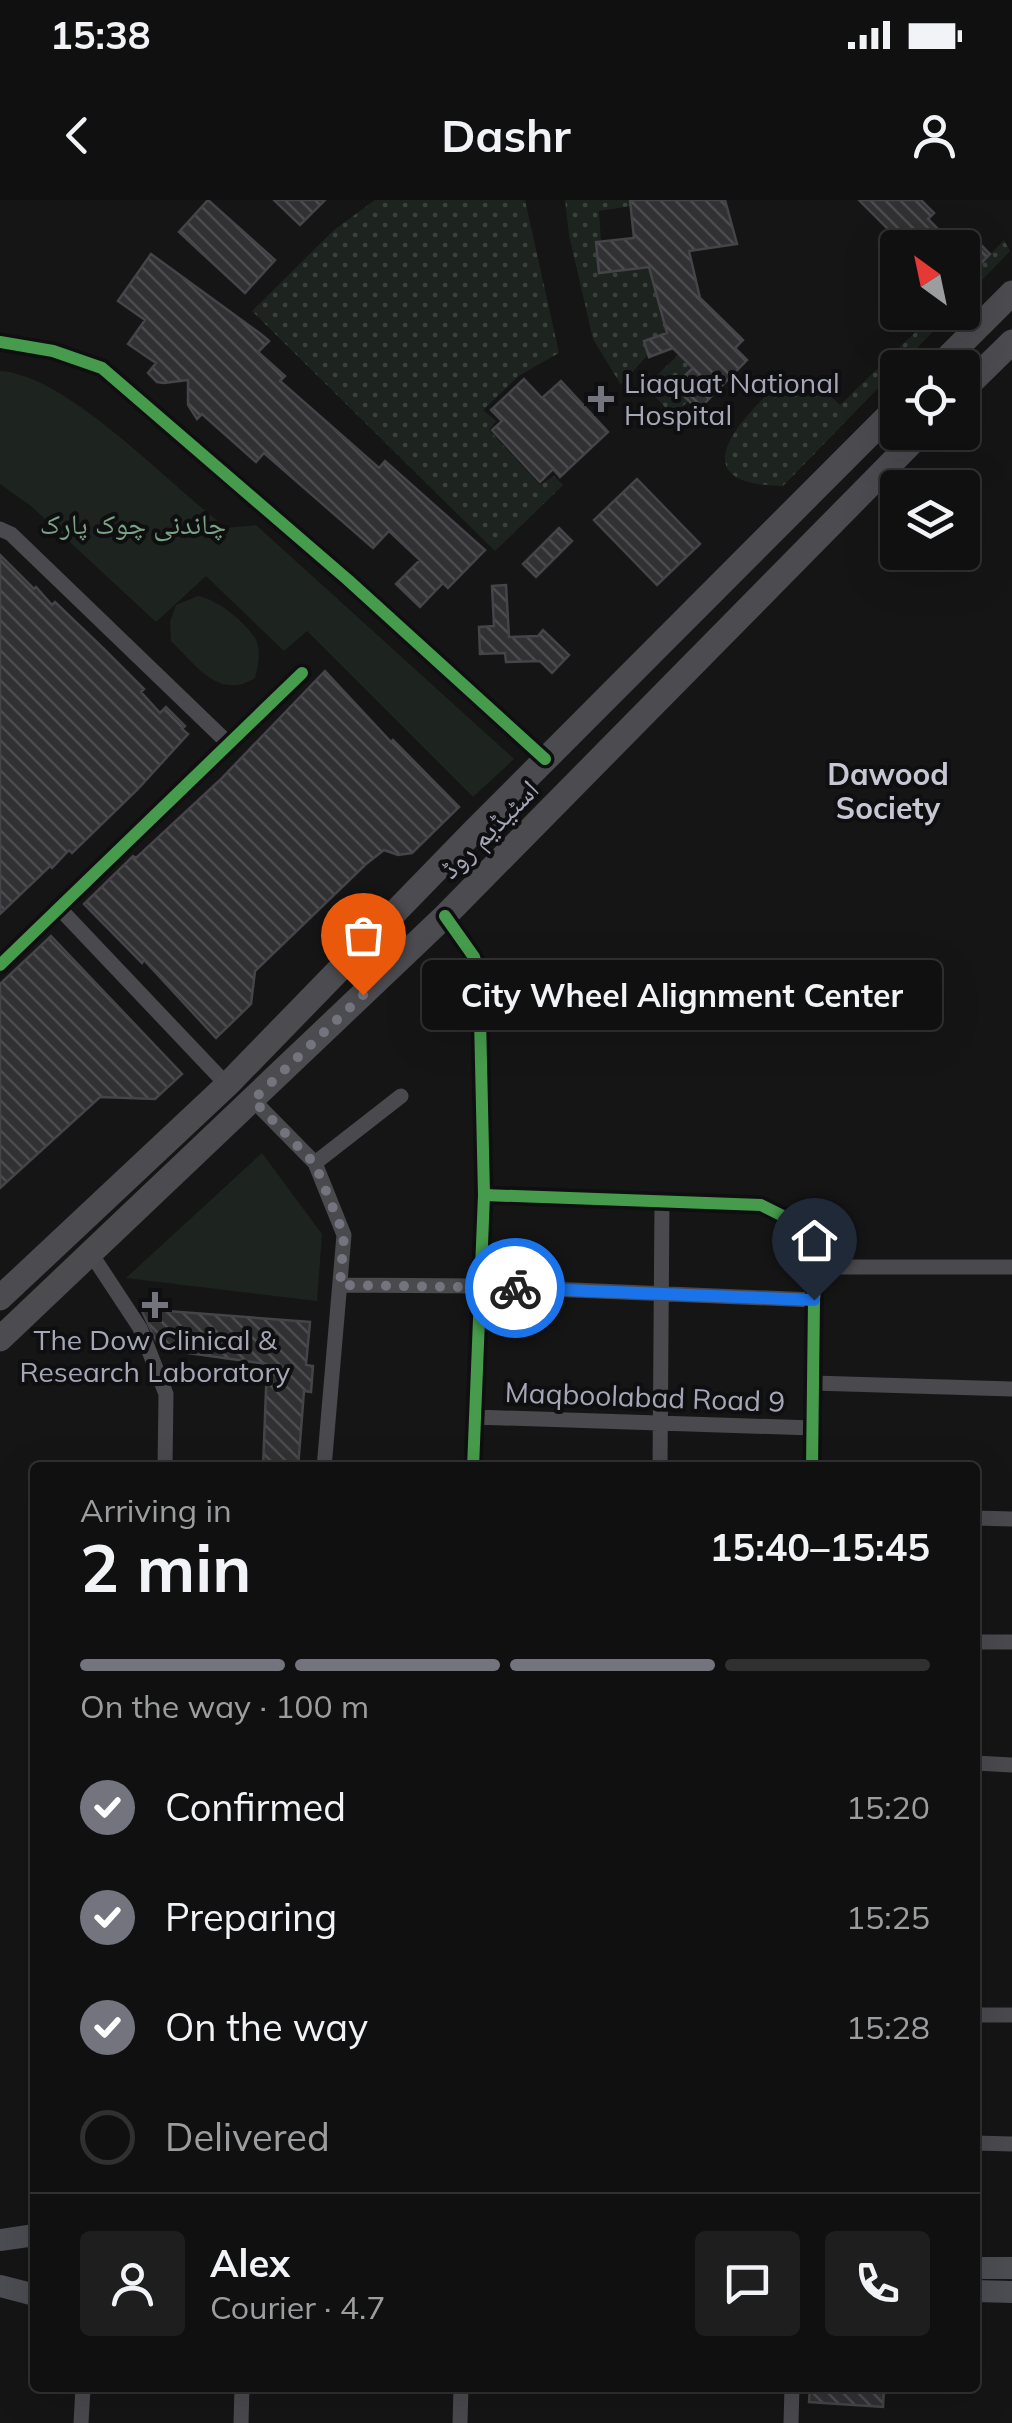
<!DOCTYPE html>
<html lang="en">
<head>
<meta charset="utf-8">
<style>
  :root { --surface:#101010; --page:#1e1e1e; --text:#f1f3f6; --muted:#9c9d9f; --line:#303030; --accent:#73747e }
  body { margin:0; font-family:Mulish,"Noto Naskh Arabic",sans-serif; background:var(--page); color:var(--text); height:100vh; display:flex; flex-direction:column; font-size:38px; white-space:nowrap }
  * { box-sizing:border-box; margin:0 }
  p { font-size:32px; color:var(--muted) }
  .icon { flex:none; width:55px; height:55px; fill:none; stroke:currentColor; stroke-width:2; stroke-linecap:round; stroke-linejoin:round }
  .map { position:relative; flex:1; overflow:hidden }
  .sheet { position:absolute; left:30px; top:1262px; width:950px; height:930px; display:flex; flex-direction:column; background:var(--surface); border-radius:10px; box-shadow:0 10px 40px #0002,0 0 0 2px var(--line) }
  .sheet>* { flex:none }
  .needle { width:65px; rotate:327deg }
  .tools { position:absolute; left:880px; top:30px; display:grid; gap:20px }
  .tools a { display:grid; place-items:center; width:100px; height:100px; border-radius:10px; background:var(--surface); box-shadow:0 10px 40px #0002,0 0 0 2px var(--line); font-size:50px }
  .pin { position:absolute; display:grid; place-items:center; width:85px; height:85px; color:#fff; margin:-102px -42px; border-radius:50% 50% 50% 0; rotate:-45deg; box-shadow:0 0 10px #0007 }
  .pin .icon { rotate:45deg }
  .courier { position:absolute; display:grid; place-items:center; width:100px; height:100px; margin:-50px; border:8px solid #1a73e8; border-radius:50%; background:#fff; color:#222; box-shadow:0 2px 12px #0007 }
  .bubble { position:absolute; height:70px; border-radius:10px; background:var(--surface); box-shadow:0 10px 40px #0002,0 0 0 2px var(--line); font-size:32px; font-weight:700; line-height:70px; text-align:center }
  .summary em { font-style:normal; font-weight:700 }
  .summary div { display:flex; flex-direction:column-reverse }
  .summary { display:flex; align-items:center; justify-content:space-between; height:170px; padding:0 50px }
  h1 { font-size:65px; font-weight:700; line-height:75px }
  .bar { display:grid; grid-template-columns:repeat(4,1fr); gap:15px 10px; align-content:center; height:120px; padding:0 50px }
  .bar i { height:12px; border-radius:8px; background:var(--line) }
  .bar .on { background:var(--accent) }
  .bar p { grid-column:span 4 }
  .line { display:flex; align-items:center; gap:25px; padding:0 50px; border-top:2px solid var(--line) }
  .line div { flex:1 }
  .round { display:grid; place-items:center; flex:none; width:105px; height:105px; border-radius:10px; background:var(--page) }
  ol { padding:0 50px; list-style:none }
  li { display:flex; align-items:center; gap:30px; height:110px }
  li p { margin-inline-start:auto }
  li .icon { padding:10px; border-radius:50%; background:var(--accent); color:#fff; stroke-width:4 }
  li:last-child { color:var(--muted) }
  li i { width:55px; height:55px; border:5px solid var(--line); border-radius:50% }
  .status { display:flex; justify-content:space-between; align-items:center; height:70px; padding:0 50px; background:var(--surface); direction:ltr }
  .status svg { height:28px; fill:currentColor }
  header { display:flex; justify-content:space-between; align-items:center; height:130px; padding:0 50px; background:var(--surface); font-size:45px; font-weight:700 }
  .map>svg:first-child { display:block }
  .grass { fill:url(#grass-dots) }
  .green { fill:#1d241f }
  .building { fill:url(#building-back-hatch); stroke:#444449; stroke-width:2.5 }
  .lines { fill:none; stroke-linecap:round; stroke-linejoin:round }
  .street { stroke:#49494e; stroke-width:15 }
  .secondary { stroke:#4c4d52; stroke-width:22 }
  .primary { stroke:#4b4b50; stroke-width:25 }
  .cycleway-casing { stroke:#0f0f11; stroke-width:19 }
  .cycleway { stroke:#469c4c; stroke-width:12 }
  .done { stroke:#73747e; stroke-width:10; stroke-dasharray:0 18 }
  .route { stroke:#1a73e8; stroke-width:12 }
  .poi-dot { fill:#73747e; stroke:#0f0f11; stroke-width:4 }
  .labels { text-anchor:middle; stroke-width:8; stroke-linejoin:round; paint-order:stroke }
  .poi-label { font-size:28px; fill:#a5a7b7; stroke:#0f0f11; text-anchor:start }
  .park-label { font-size:28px; fill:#7aa385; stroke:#0f0f11 }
  .street-label { font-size:28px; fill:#a5a7b7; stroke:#0f0f11 }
  .neighbourhood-label { font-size:30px; font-weight:bold; fill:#c6c7d3; stroke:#0f0f11 }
</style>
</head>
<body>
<div class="status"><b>15:38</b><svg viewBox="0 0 49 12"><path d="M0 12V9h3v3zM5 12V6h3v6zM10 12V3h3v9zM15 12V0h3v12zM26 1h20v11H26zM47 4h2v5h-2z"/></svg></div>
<header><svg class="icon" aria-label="back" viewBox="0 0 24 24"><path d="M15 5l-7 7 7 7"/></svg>Dashr<svg class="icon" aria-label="person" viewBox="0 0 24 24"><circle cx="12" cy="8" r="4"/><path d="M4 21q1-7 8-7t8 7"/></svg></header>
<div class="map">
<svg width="1012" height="2223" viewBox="0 0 1012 2223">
  <defs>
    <pattern id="grass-dots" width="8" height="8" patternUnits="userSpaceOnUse" patternTransform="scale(2.5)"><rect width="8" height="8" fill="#1d241f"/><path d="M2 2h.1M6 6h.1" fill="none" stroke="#3b413d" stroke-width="1.8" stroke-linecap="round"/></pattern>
    <pattern id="building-back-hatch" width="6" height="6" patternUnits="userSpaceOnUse" patternTransform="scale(2.5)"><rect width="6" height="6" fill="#313133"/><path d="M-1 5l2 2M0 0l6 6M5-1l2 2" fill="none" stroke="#4c4c4e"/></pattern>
  </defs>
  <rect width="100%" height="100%" fill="#151515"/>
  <path class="grass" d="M 375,0 L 525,0 L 559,153 L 520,175 L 483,210 L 496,221 L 489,230 L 540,285 L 554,276 L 563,285 L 495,351 L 252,111 L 334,30 Z
    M 565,0 L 631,0 L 631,6 L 599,11 L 601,42 L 596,43 L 599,72 L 649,67 L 667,133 L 621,185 L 593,139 L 569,35 Z
    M 1004,40 L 1010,51 L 963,100 L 962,83 Z
    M 935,113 L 951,113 L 783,286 C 709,285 712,252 757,205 C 765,197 775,182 786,178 C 793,176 803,176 810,176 L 840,205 Z
    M 679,154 L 693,168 L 675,186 L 689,201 L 672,215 L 646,186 Z"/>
  <path class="green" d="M 0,171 C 68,175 169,285 227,328 L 256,325 L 514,559 L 473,597 L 307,431 L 284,451 L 206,376 L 156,422 L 31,306 L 0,284 Z
    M 198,396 C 218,400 243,420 255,438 C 262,450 258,465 255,478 C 219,501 196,465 171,441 L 170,422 L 176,405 Z
    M 262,953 L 322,1034 L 317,1101 L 126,1078 Z"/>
  <path class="building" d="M 208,0 L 275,60 L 245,93 L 179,32 Z
    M 274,0 L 325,0 L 300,25 Z
    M 630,0 L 725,0 L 737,44 L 689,51 L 700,98 L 743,140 L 735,148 L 747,160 L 698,210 L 674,186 L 693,168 L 673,148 L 649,157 L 644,141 L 667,133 L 649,67 L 599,73 L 596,42 L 634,38 Z
    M 859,0 L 921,0 L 934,13 L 928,19 L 941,32 L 925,48 L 907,48 Z
    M 976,40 L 990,54 L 962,83 L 962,54 Z
    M 151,54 L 262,135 L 269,141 L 258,152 L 285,176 L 280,181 L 379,268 L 385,261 L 485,350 L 448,388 L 443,383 L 420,407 L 396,384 L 420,360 L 389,331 L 373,348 L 264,253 L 256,262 L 202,214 L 197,219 L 188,205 L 188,180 L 164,183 L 157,182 L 148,173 L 156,163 L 128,144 L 145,120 L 118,101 Z
    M 524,179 L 542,198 L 561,181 L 608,232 L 560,277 L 553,269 L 540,282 L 492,230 L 502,221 L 491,210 Z
    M 637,279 L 700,344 L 657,385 L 594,320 Z
    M 559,328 L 572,341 L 536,377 L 523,364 Z
    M 0,355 L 34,389 L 36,387 L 52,405 L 55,402 L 105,450 L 144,489 L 141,492 L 160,513 L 166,507 L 185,526 L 182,529 L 188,534 L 138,589 L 72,653 L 69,650 L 52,668 L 50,666 L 0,714 Z
    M 506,385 L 509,437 L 538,436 L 543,430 L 569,455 L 552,473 L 540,461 L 506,462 L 505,453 L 480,454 L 479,427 L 494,426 L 492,386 Z
    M 325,471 L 391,542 L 393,540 L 459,607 L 412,653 L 398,655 L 384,650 L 366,664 L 255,771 L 251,804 L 216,838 L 144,760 L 142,763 L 84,704 L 133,656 L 136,658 L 220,580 Z
    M 51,736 L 182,874 L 155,899 L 100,897 L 0,988 L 0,784 Z
    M 141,1109 L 310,1122 L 306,1165 L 313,1166 L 311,1192 L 304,1191 L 298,1268 L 263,1268 L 267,1164 L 160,1149 Z
    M 810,2188 L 884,2188 L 883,2207 L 809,2202 Z"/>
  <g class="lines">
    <path class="street" d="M 0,142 L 53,151 L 102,168 L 348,380 L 545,559
      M 0,329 L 11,334 L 229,544
      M 61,710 L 227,885
      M 445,716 L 474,757 L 479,774 L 484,995 L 473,1268
      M 0,765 L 302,473
      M 253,900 L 315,963 L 344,1035 L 324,1268
      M 315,963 L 401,896
      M 484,995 L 761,1005 L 789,1019 L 818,1047 L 814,1100 L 812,1268
      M 90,1052 L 140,1128 L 166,1194 L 165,1268
      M 817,1067 L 1012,1067
      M 341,1085 L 480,1086 L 814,1100
      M 813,1183 L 1012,1189
      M 475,1217 L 813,1228
      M 660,1268 L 662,1001
      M 975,1318 L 1012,1319
      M 975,1442 L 1012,1442
      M 975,1563 L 1012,1565
      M 975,1815 L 1012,1815
      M 975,1943 L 1012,1944
      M 81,2223 L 83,2188
      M 241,2223 L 242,2188
      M 460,2223 L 461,2188
      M 791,2223 L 792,2188"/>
    <path class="secondary" d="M 0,2040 L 35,2035
      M 975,2068 L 1012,2068
      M 0,2086 L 35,2095
      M 975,2091 L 1012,2092"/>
    <path class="primary" d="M 937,168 L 1012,93
      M 962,191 L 1012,142
      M 0,1098 L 227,885 L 474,631 L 898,206
      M 0,1139 L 445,716 L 922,232"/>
    <defs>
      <path id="cycleway" d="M 0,142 L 53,151 L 102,168 L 348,380 L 545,559
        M 445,716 L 474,757 L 479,774 L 484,995 L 473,1268
        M 0,765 L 302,473
        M 484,995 L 761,1005 L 789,1019 L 818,1047 L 814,1100 L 812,1268"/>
    </defs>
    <use href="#cycleway" class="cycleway-casing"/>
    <use href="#cycleway" class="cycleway"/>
  </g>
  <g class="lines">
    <path class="done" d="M 363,795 L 253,900 L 315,964 L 344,1035 L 340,1085 L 515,1088"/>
    <path class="route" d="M 515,1088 L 814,1100"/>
  </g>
  <g class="poi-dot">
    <path d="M596 184h10v10h10v10h-10v10h-10v-10h-10v-10h10z"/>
    <path d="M150 1090h10v10h10v10h-10v10h-10v-10h-10v-10h10z"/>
  </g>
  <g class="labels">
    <g class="poi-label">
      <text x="624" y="193">Liaquat National<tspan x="624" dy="32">Hospital</tspan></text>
      <text x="155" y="1150" text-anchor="middle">The Dow Clinical &amp;<tspan x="155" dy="32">Research Laboratory</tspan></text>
    </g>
    <g class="park-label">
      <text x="133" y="334">چاندنی چوک پارک</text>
    </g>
    <g class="street-label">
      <text transform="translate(489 629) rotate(-45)" y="10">اسٹیڈیم روڈ</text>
      <text transform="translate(645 1197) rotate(2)" y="10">Maqboolabad Road 9</text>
    </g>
    <g class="neighbourhood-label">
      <text x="888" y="585">Dawood<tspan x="888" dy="34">Society</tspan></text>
    </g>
  </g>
</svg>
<div class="tools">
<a><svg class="needle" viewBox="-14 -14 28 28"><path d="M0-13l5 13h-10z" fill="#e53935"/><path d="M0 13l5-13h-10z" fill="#9c9d9f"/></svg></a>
<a><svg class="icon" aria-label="locate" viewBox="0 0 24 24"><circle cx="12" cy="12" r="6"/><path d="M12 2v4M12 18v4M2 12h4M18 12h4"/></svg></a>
<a><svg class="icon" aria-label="layers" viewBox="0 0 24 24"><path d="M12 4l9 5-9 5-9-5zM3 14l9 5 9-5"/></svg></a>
</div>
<div class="pin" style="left:363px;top:795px;background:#ea580c"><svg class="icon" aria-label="bag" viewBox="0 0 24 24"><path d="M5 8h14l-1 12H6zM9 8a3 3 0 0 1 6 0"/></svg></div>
<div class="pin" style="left:814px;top:1100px;background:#1f2937"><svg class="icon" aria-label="home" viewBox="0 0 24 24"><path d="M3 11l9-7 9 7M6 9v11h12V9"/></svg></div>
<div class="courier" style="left:515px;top:1088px"><svg class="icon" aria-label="bike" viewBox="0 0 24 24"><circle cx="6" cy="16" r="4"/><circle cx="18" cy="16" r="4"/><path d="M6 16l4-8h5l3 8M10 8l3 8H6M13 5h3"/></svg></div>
<div class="bubble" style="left:422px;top:760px;width:520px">City Wheel Alignment Center</div>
<section class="sheet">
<div class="summary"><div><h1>2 min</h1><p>Arriving in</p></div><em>15:40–15:45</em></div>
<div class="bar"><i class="on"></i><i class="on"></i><i class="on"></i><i></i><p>On the way · 100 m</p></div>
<ol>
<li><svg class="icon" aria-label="check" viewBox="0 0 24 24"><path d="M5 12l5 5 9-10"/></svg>Confirmed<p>15:20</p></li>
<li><svg class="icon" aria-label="check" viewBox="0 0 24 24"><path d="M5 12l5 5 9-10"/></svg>Preparing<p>15:25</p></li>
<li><svg class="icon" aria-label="check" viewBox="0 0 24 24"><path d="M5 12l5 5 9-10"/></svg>On the way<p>15:28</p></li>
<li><i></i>Delivered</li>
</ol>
<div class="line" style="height:180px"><a class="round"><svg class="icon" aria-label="person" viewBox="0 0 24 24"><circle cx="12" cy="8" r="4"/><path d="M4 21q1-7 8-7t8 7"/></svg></a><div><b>Alex</b><p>Courier · 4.7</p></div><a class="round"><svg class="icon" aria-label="chat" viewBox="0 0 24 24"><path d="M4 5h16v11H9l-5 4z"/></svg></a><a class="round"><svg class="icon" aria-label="phone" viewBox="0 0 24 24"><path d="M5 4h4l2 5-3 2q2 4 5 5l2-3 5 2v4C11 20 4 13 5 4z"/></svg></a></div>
</section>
</div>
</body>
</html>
